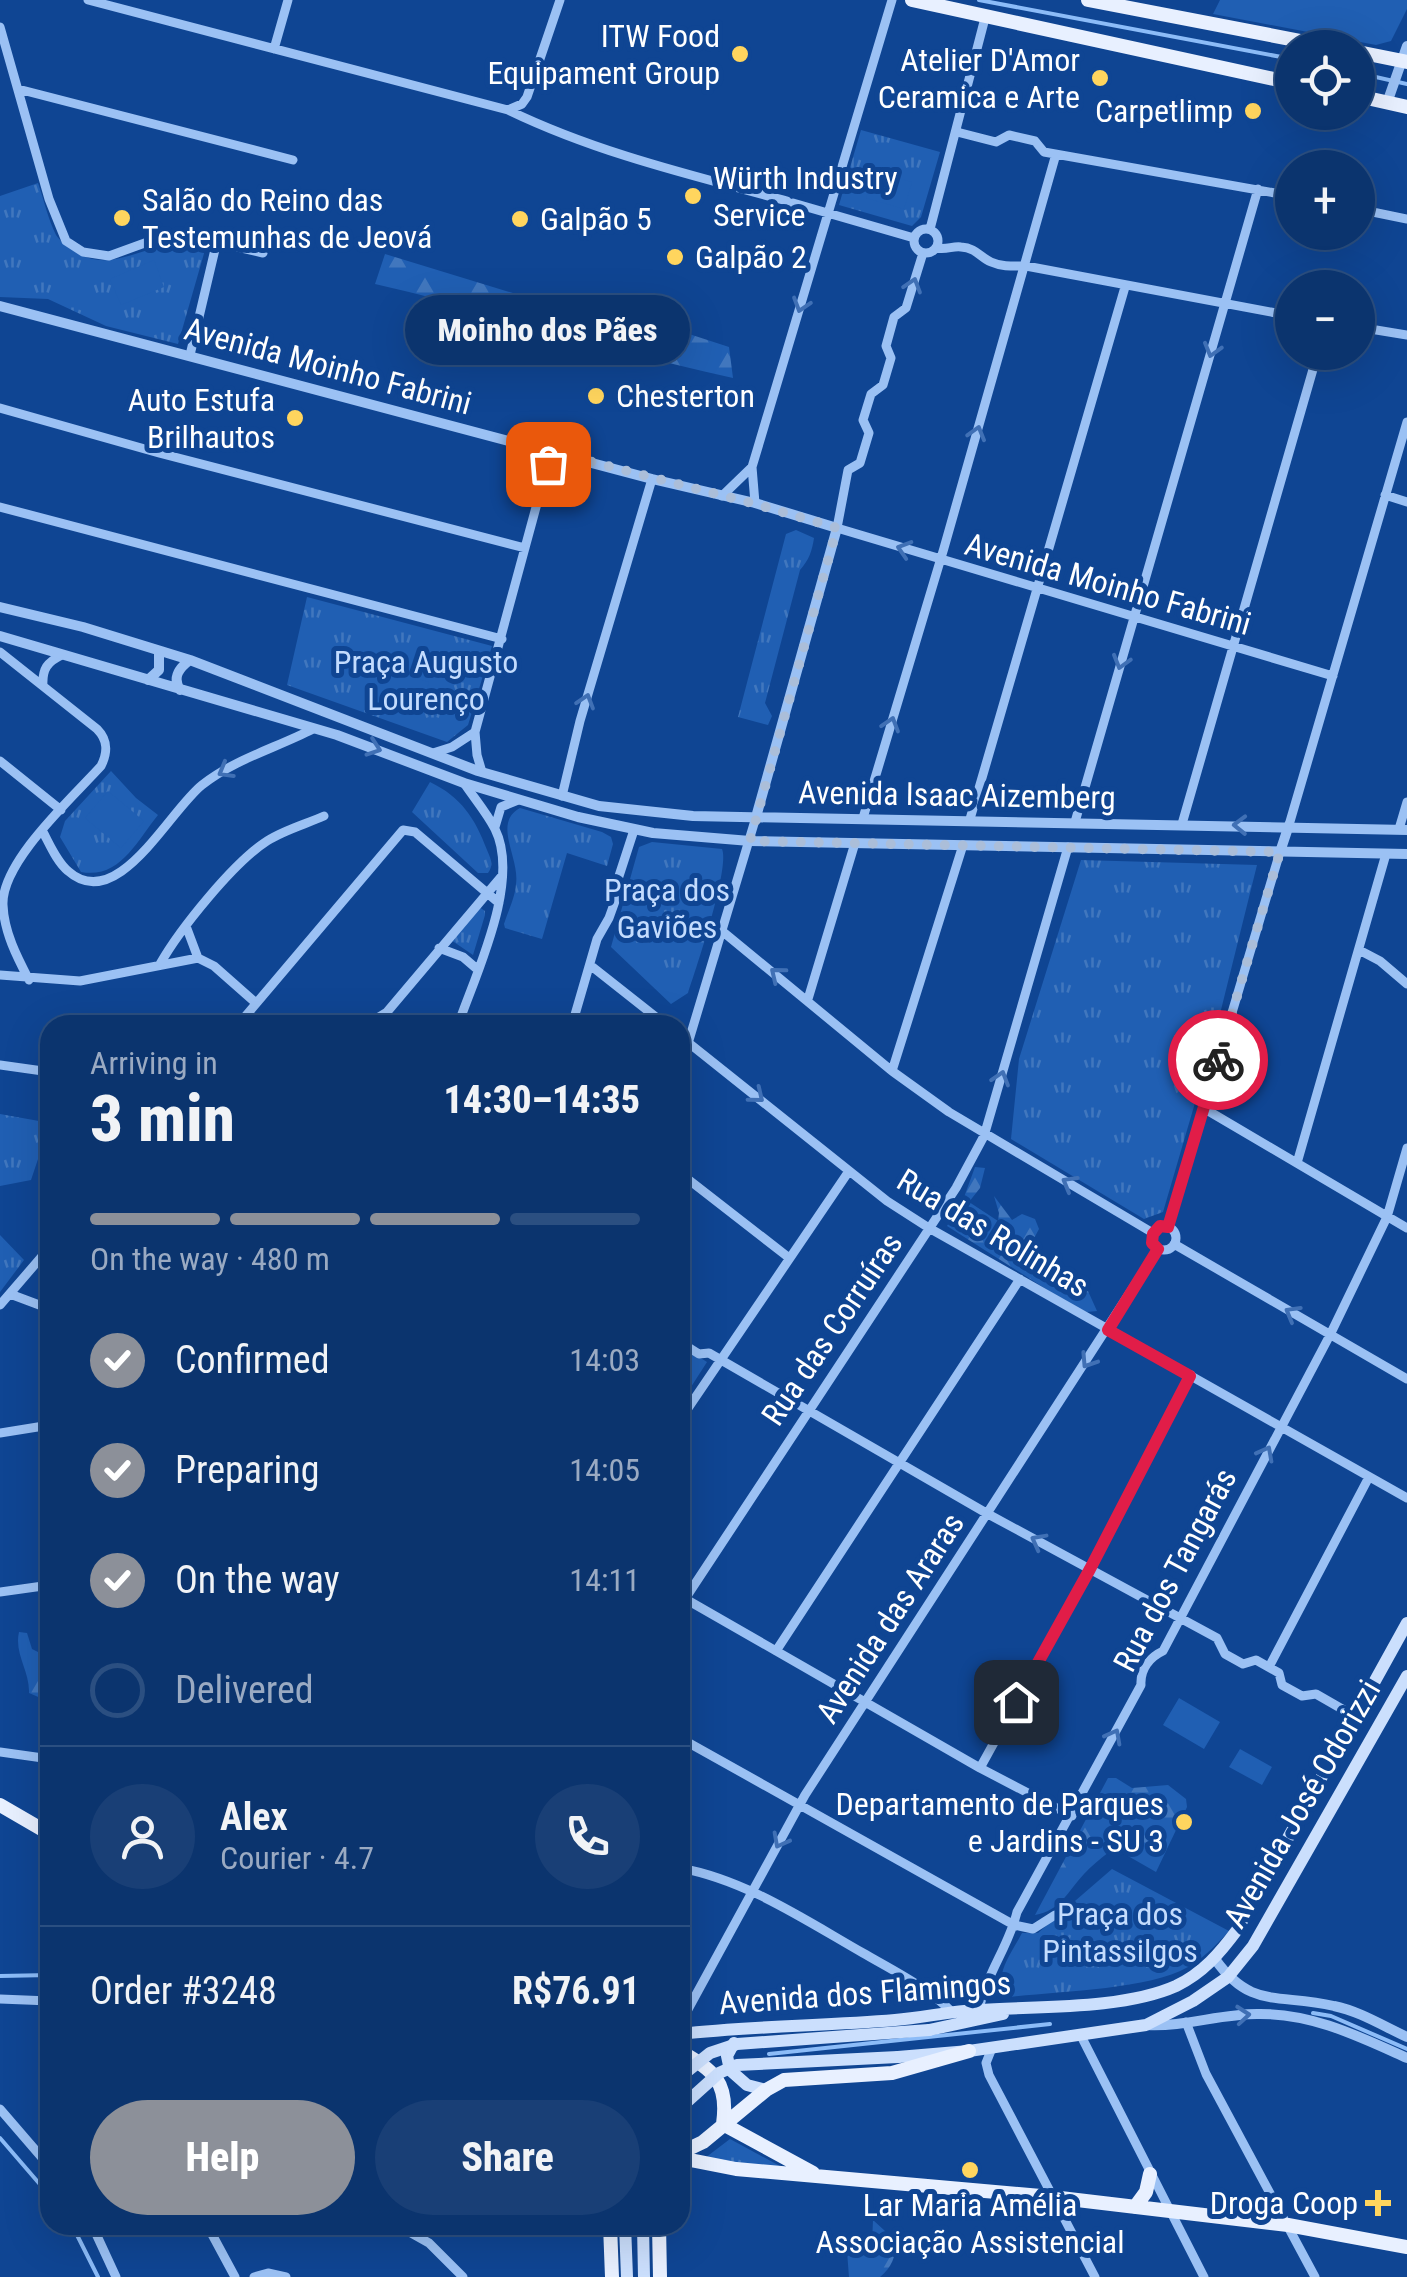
<!DOCTYPE html>
<html lang="en">
<head>
<meta charset="utf-8">
<style>
  :root { --surface:#0b346e; --page:#193f76; --text:#f1f3f6; --muted:#9aaac2; --line:#2b4f81; --accent:#8c9099 }
  body { margin:0; font-family:"Roboto Condensed",sans-serif; background:var(--page); color:var(--text); height:100vh; display:flex; flex-direction:column; font-size:38px; white-space:nowrap }
  * { box-sizing:border-box; margin:0 }
  p { font-size:32px; color:var(--muted) }
  .icon { flex:none; width:55px; height:55px; fill:none; stroke:currentColor; stroke-width:2; stroke-linecap:round; stroke-linejoin:round }
  .map { position:relative; flex:1; overflow:hidden }
  .side { position:absolute; left:40px; top:1015px; width:650px; height:1220px; display:flex; flex-direction:column; background:var(--surface); border-radius:30px; box-shadow:0 10px 40px #0002,0 0 0 2px var(--line) }
  .side>* { flex:none }
  .controls { position:absolute; left:1275px; top:30px; display:grid; gap:20px }
  .controls a { display:grid; place-items:center; width:100px; height:100px; border-radius:50%; background:var(--surface); box-shadow:0 10px 40px #0002,0 0 0 2px var(--line); font-size:50px }
  .pin { position:absolute; display:grid; place-items:center; width:85px; height:85px; color:#fff; margin:-42px; border-radius:20px; box-shadow:0 5px 15px #0006 }
  .courier { position:absolute; display:grid; place-items:center; width:100px; height:100px; margin:-50px; border:8px solid #e11d48; border-radius:50%; background:#fff; color:#222; box-shadow:0 2px 12px #0007 }
  .bubble { position:absolute; height:70px; border-radius:35px; background:var(--surface); box-shadow:0 10px 40px #0002,0 0 0 2px var(--line); font-size:32px; font-weight:800; line-height:70px; text-align:center }
  .overview em { font-style:normal; font-weight:800 }
  .overview div { display:flex; flex-direction:column-reverse }
  .overview { display:flex; align-items:center; justify-content:space-between; height:170px; padding:0 50px }
  h1 { font-size:65px; font-weight:800; line-height:75px }
  .bar { display:grid; grid-template-columns:repeat(4,1fr); gap:15px 10px; align-content:center; height:120px; padding:0 50px }
  .bar i { height:12px; border-radius:8px; background:var(--line) }
  .bar .active { background:var(--accent) }
  .bar p { grid-column:span 4 }
  .line { display:flex; align-items:center; gap:25px; padding:0 50px; border-top:2px solid var(--line) }
  .line div { flex:1 }
  .round { display:grid; place-items:center; flex:none; width:105px; height:105px; border-radius:52px; background:var(--page) }
  ol { padding:0 50px; list-style:none }
  li { display:flex; align-items:center; gap:30px; height:110px }
  li p { margin-inline-start:auto }
  li .icon { padding:10px; border-radius:50%; background:var(--accent); color:#fff; stroke-width:4 }
  li:last-child { color:var(--muted) }
  li i { width:55px; height:55px; border:5px solid var(--line); border-radius:50% }
  .primary-button { display:flex; gap:20px; margin-top:auto; padding:20px 50px }
  .primary-button a { flex:1; height:115px; border-radius:60px; background:var(--accent); color:#fff; font-size:40px; font-weight:800; line-height:115px; text-align:center }
  .primary-button a+a { background:var(--page); color:var(--text) }
  .map>svg:first-child { display:block }
  .grass { fill:url(#grass-tufts) }
  .forest { fill:url(#forest-firs) }
  .pitch { fill:#205fb3 }
  .lines { fill:none; stroke-linecap:round; stroke-linejoin:round }
  .stream { stroke:#8cbcf8; stroke-width:4 }
  .minor { stroke:#9bc1f4; stroke-width:9 }
  .tertiary { stroke:#9bc1f4; stroke-width:10 }
  .secondary { stroke:#cbdffd; stroke-width:12 }
  .primary { stroke:#e8f0ff; stroke-width:14 }
  .secondary-bridge { stroke:#cbdffd; stroke-width:12 }
  .oneway { stroke:#4070b5 }
  .done { stroke:#abbed9; stroke-width:10; stroke-dasharray:0 18 }
  .route { stroke:#e11d48; stroke-width:12 }
  .poi-dot { fill:#ffd55e; stroke:#0f4593; stroke-width:4 }
  .labels { text-anchor:middle; stroke-width:10; stroke-linejoin:round; paint-order:stroke }
  .poi-label { font-size:32px; fill:#fff; stroke:#0f4593; text-anchor:end }
  .street-label { font-size:32px; fill:#fff; stroke:#0f4593 }
  .park-label { font-size:32px; fill:#c3dcfe; stroke:#0f4593 }
</style>
</head>
<body>
<div class="map">
<svg width="1407" height="2277" viewBox="0 0 1407 2277">
  <defs>
    <pattern id="grass-tufts" width="24" height="20" patternUnits="userSpaceOnUse" patternTransform="scale(2.5)"><rect width="24" height="20" fill="#205fb3"/><path d="M3 7l-1-3M5 7V3M7 7l1-3M15 17l-1-3M17 17v-4M19 17l1-3" fill="none" stroke="#4177be"/></pattern>
    <pattern id="forest-firs" width="22" height="20" patternUnits="userSpaceOnUse" patternTransform="scale(2.5)"><rect width="22" height="20" fill="#205fb3"/><path d="M5 1l3.5 6h-7zM16 11l3.5 6h-7z" fill="#4177be"/></pattern>
  </defs>
  <rect width="100%" height="100%" fill="#0f4593"/>
  <path class="grass" d="M 861,130 L 940,152 L 921,217 L 912,226 L 839,205 Z
    M 38,183 C 44,200 48,219 56,235 C 60,241 67,246 73,250 C 116,282 161,226 205,250 L 178,344 L 106,326 L 48,299 L 0,297 L 0,196 Z
    M 796,530 L 814,538 C 812,551 809,560 800,570 L 765,703 L 772,716 L 768,725 L 738,717 L 786,534 Z
    M 307,597 L 492,646 L 468,725 L 447,742 L 287,685 Z
    M 111,771 L 136,798 L 158,815 C 136,842 120,879 81,872 L 60,837 L 65,821 Z
    M 430,782 C 461,797 475,818 487,850 C 491,860 494,864 488,873 L 478,873 L 412,812 Z
    M 520,808 L 602,832 L 611,837 L 613,844 L 607,866 L 567,853 L 542,939 L 505,928 L 504,924 C 508,911 515,898 516,884 C 520,858 492,823 520,808 Z
    M 652,842 L 722,849 C 730,868 696,969 688,993 L 671,1004 L 611,947 L 639,847 Z
    M 1081,860 L 1257,865 L 1214,1038 L 1163,1212 L 1144,1219 L 1011,1139 L 1019,1059 Z
    M 479,907 L 485,911 L 485,915 L 473,955 L 451,940 Z
    M 0,1114 L 50,1123 L 31,1180 L 0,1186 Z
    M 0,1235 L 24,1260 L 0,1292 Z
    M 680,1345 L 707,1362 L 680,1404 Z
    M 1112,1869 L 1229,1931 C 1217,1944 1204,1958 1188,1967 C 1147,1990 1059,1991 1010,1997 C 989,1980 1012,1953 1022,1933 L 1038,1933 Z
    M 730,2139 L 789,2171 L 705,2158 Z"/>
  <path class="forest" d="M 385,254 L 601,320 L 631,325 L 643,319 L 729,347 L 733,378 C 612,352 496,311 375,284 Z
    M 975,1167 L 985,1168 L 980,1188 L 969,1202 L 998,1221 L 999,1213 L 994,1196 L 1012,1220 L 1022,1214 L 1035,1219 L 1039,1229 L 1031,1244 L 1083,1280 L 1097,1311 L 1087,1312 L 1068,1303 L 947,1226 L 963,1200 Z
    M 19,1632 L 27,1633 L 32,1649 L 50,1658 L 50,1702 L 29,1693 C 30,1671 14,1654 19,1632 Z
    M 1108,1778 L 1116,1778 L 1132,1788 L 1168,1785 L 1186,1799 L 1187,1807 L 1156,1872 L 1121,1852 L 1109,1852 C 1100,1859 1091,1866 1084,1874 C 1068,1891 1060,1911 1035,1915 Z
    M 873,2220 L 897,2242 C 895,2257 892,2267 880,2277 L 849,2277 L 846,2238 L 872,2245 Z"/>
  <path class="pitch" d="M 1220,0 L 1407,0 L 1407,9 L 1391,41 L 1376,45 L 1213,14 Z
    M 873,172 L 912,182 L 904,209 L 866,198 Z
    M 154,260 L 164,287 L 121,305 L 110,279 Z
    M 382,668 L 429,682 L 420,711 L 373,696 Z
    M 108,791 L 144,821 L 121,848 L 85,818 Z
    M 1179,1698 L 1220,1722 L 1204,1749 L 1163,1725 Z
    M 1240,1749 L 1272,1767 L 1262,1785 L 1229,1767 Z"/>
  <g class="lines">
    <path class="stream" d="M 979,0 L 1292,59
      M 1358,73 L 1407,84
      M 0,1976 L 50,1975
      M 1313,2013 L 1331,2016 L 1407,2049
      M 769,2054 L 1050,2024
      M 0,2138 L 50,2196
      M 72,2225 L 98,2277"/>
    <path class="minor" d="M 88,0 L 508,110 C 597,153 691,175 787,201
      M 0,27 L 49,199 L 66,241 L 83,252 L 109,256 L 164,236 L 181,234 L 263,253
      M 274,49 L 288,0
      M 18,89 L 293,160
      M 508,110 L 522,104 L 527,97 L 560,0
      M 957,132 L 996,142 L 1009,135 L 1035,141 L 1044,152 L 1292,196
      M 793,203 L 914,238
      M 1358,209 L 1407,219
      M914 241a12 12 0 1 1 24 0a12 12 0 1 1-24 0Z
      M 930,229 L 985,18
      M 936,248 C 947,250 952,246 961,247 C 976,248 980,257 991,262 C 1002,267 1014,266 1026,266 L 1292,316
      M 923,253 L 906,308 L 894,317 L 886,346 L 891,358 L 883,385 L 871,394 L 863,420 L 869,433 L 860,463 L 848,470 L 837,528 L 1333,676
      M 1358,327 L 1407,335
      M 190,355 L 217,241
      M 0,408 L 159,453 L 525,548
      M 1385,495 L 1407,502
      M 722,496 L 752,467
      M 755,503 L 752,467 L 892,0
      M 0,507 L 502,639
      M 0,652 L 97,729 C 108,740 108,752 101,766 C 72,798 1,862 3,905 C 4,932 17,957 29,980
      M 43,686 C 42,669 47,662 62,655
      M 433,753 L 452,747 L 475,732
      M 0,761 L 61,810
      M 482,772 L 477,755 L 475,732 L 551,452
      M 562,796 L 580,721 L 652,479
      M 863,818 L 944,548 L 1056,154
      M 970,819 L 1125,287
      M 1075,822 L 1258,189
      M 1182,824 L 1318,352
      M 1289,825 L 1407,422
      M 495,827 L 501,807 L 518,800
      M 1399,829 L 1407,802
      M 43,832 C 50,845 57,862 68,871 C 117,915 169,811 202,785 C 235,759 276,748 313,729
      M 186,926 L 198,958
      M 722,931 L 892,1071 L 949,1112 L 1153,1233
      M 439,948 L 463,957 L 477,969
      M 1359,950 L 1380,961 L 1407,984
      M 160,964 C 180,929 233,863 267,841 C 284,830 306,824 324,816
      M 590,965 L 666,1025
      M 0,975 L 80,981 L 198,958 L 214,966 L 256,1003
      M 808,999 L 855,843
      M 238,1025 L 403,830 L 415,832 L 499,903
      M 366,1025 L 387,1012 L 501,877
      M 458,1025 C 476,973 521,881 495,829 C 487,813 474,798 464,783
      M 572,1025 L 597,939 L 609,918 L 618,893 L 618,879 L 634,830
      M 680,1036 L 887,1201 L 929,1228 L 1407,1498
      M 0,1065 L 50,1072
      M 680,1070 L 756,817
      M 892,1071 L 963,845
      M 1205,1109 L 1407,1228
      M 1297,1163 L 1386,854
      M 680,1173 L 788,1257
      M1152 1238a12 12 0 1 1 24 0a12 12 0 1 1-24 0Z
      M 1168,1227 L 1280,852
      M 1174,1244 L 1407,1379
      M 10,1294 L 50,1309
      M 0,1305 L 50,1247
      M 680,1342 L 699,1354 L 709,1353 L 988,1514 L 1217,1638 L 1225,1654 L 1243,1664 L 1256,1660 L 1279,1673 L 1282,1685 L 1302,1696 L 1316,1694 L 1356,1717
      M 680,1420 L 849,1171
      M 0,1433 L 50,1425
      M 0,1592 L 50,1585
      M 682,1597 L 980,1768 L 1072,1816
      M 685,1599 L 956,1188 L 984,1136 L 1068,847
      M 776,1651 L 1020,1279
      M 1269,1667 L 1369,1477
      M 680,1738 L 1014,1925 L 1033,1929 L 1055,1915
      M 0,1752 L 50,1759
      M 980,1768 L 1090,1569 L 1191,1375
      M 680,1868 C 746,1880 805,1920 863,1953 C 894,1971 927,1987 953,2013
      M 0,1999 L 50,2001
      M 979,2010 C 986,1974 1009,1946 1017,1912 L 1141,1685 C 1140,1669 1150,1657 1163,1651 L 1330,1335 L 1387,1217 L 1407,1148
      M 1186,2022 L 1206,2074 L 1315,2277
      M 680,2024 L 805,1795 L 1158,1249
      M 1080,2034 L 1204,2277
      M 992,2048 L 986,2063 L 989,2075 L 1095,2277
      M 0,2109 L 50,2167
      M 92,2225 L 116,2277
      M 207,2225 L 235,2277
      M 397,2225 L 429,2243 L 463,2277
      M 254,2277 L 268,2273 L 286,2277"/>
    <path class="tertiary" d="M 1387,103 L 1407,46
      M 0,306 L 652,479 L 755,503 L 837,528 L 756,817
      M 0,607 L 83,627 L 190,660 L 478,771 L 599,806 L 693,816 L 1407,830
      M 0,636 L 337,735 L 464,783 L 578,817 L 653,833 L 750,841 L 1407,854
      M 148,680 L 159,670 L 159,651
      M 180,690 C 172,677 179,668 190,660
      M 1280,852 L 1289,825
      M 1215,1959 C 1251,2010 1279,1993 1334,2006 C 1359,2011 1383,2026 1407,2037
      M 1147,2025 C 1184,2027 1220,2014 1257,2014 C 1312,2013 1358,2036 1407,2058"/>
    <path class="secondary" d="M 929,2030 L 1003,2014
      M 680,2034 C 751,2026 823,2026 895,2020 C 923,2018 950,2011 978,2010 C 1036,2006 1122,2010 1176,1986 C 1203,1973 1220,1953 1237,1930 L 1407,1623
      M 734,2043 L 727,2056 L 730,2070 L 747,2085 L 766,2090
      M 898,2057 L 969,2051 L 1146,2025 L 1193,2001 L 1228,1977 L 1253,1946 L 1407,1676
      M 625,2225 L 627,2277
      M 643,2225 L 644,2277"/>
    <path class="primary" d="M 912,0 L 1292,83
      M 1088,0 L 1337,48
      M 1358,52 L 1407,62
      M 1358,96 L 1407,107
      M 0,1805 L 50,1834
      M 680,2051 C 714,2071 729,2082 723,2124
      M 723,2124 L 813,2173
      M 680,2153 L 703,2142 L 766,2090 L 784,2080 L 892,2073 L 969,2051
      M 680,2158 L 736,2169 L 1052,2197 L 1288,2225 L 1407,2247
      M 1135,2207 L 1146,2192 L 1150,2174
      M 610,2225 L 612,2277
      M 659,2225 L 660,2277"/>
    <path class="secondary-bridge" d="M 680,2077 L 710,2053 L 737,2044 L 929,2030
      M 680,2108 L 719,2073 L 737,2065 L 898,2057"/>
  </g>
  <defs><path id="oneway-chevron" d="M-2-3.5L2.5 0L-2 3.5" fill="none" stroke-width="1.6" stroke-linecap="round" stroke-linejoin="round" transform="scale(2.5)"/></defs>
  <g class="oneway">
    <use href="#oneway-chevron" transform="translate(913 285) rotate(-73)"/>
    <use href="#oneway-chevron" transform="translate(801 305) rotate(107)"/>
    <use href="#oneway-chevron" transform="translate(1212 350) rotate(106)"/>
    <use href="#oneway-chevron" transform="translate(977 433) rotate(-74)"/>
    <use href="#oneway-chevron" transform="translate(904 549) rotate(-163)"/>
    <use href="#oneway-chevron" transform="translate(1121 662) rotate(106)"/>
    <use href="#oneway-chevron" transform="translate(586 701) rotate(-73)"/>
    <use href="#oneway-chevron" transform="translate(891 724) rotate(-73)"/>
    <use href="#oneway-chevron" transform="translate(374 748) rotate(19)"/>
    <use href="#oneway-chevron" transform="translate(225 771) rotate(150)"/>
    <use href="#oneway-chevron" transform="translate(1240 825) rotate(-179)"/>
    <use href="#oneway-chevron" transform="translate(777 974) rotate(-141)"/>
    <use href="#oneway-chevron" transform="translate(1001 1078) rotate(-73)"/>
    <use href="#oneway-chevron" transform="translate(757 1096) rotate(39)"/>
    <use href="#oneway-chevron" transform="translate(1069 1183) rotate(-150)"/>
    <use href="#oneway-chevron" transform="translate(1292 1313) rotate(-150)"/>
    <use href="#oneway-chevron" transform="translate(1088 1361) rotate(123)"/>
    <use href="#oneway-chevron" transform="translate(1266 1453) rotate(-62)"/>
    <use href="#oneway-chevron" transform="translate(1038 1541) rotate(-152)"/>
    <use href="#oneway-chevron" transform="translate(1114 1736) rotate(-62)"/>
    <use href="#oneway-chevron" transform="translate(780 1841) rotate(118)"/>
    <use href="#oneway-chevron" transform="translate(1243 2015) rotate(-5)"/>
  </g>
  <g class="lines">
    <path class="done" d="M 548,464 L 551,452 L 565,455 L 755,504 L 837,528 L 750,841 L 1280,852 L 1218,1060"/>
    <path class="route" d="M 1016,1702 L 1090,1569 L 1190,1376 L 1108,1330 L 1158,1249 L 1152,1243 L 1153,1234 L 1160,1226 L 1168,1227 L 1218,1060"/>
  </g>
  <g class="poi-dot">
    <circle cx="740" cy="54" r="10"/>
    <circle cx="1100" cy="78" r="10"/>
    <circle cx="1253" cy="111" r="10"/>
    <circle cx="693" cy="196" r="10"/>
    <circle cx="122" cy="218" r="10"/>
    <circle cx="520" cy="219" r="10"/>
    <circle cx="675" cy="257" r="10"/>
    <circle cx="596" cy="396" r="10"/>
    <circle cx="295" cy="418" r="10"/>
    <circle cx="1184" cy="1822" r="10"/>
    <circle cx="970" cy="2170" r="10"/>
    <path d="M1373 2188h10v10h10v10h-10v10h-10v-10h-10v-10h10z"/>
  </g>
  <g class="labels">
    <g class="poi-label">
      <text x="720" y="47">ITW Food<tspan x="720" dy="37">Equipament Group</tspan></text>
      <text x="1080" y="71">Atelier D'Amor<tspan x="1080" dy="37">Ceramica e Arte</tspan></text>
      <text x="1233" y="122">Carpetlimp</text>
      <text x="713" y="189" text-anchor="start">Würth Industry<tspan x="713" dy="37">Service</tspan></text>
      <text x="142" y="211" text-anchor="start">Salão do Reino das<tspan x="142" dy="37">Testemunhas de Jeová</tspan></text>
      <text x="540" y="230" text-anchor="start">Galpão 5</text>
      <text x="695" y="268" text-anchor="start">Galpão 2</text>
      <text x="616" y="407" text-anchor="start">Chesterton</text>
      <text x="275" y="411">Auto Estufa<tspan x="275" dy="37">Brilhautos</tspan></text>
      <text x="1164" y="1815">Departamento de Parques<tspan x="1164" dy="37">e Jardins - SU 3</tspan></text>
      <text x="1358" y="2214">Droga Coop</text>
      <text x="970" y="2216" text-anchor="middle">Lar Maria Amélia<tspan x="970" dy="37">Associação Assistencial</tspan></text>
    </g>
    <g class="street-label">
      <text transform="translate(328 366) rotate(15)" y="11">Avenida Moinho Fabrini</text>
      <text transform="translate(1108 584) rotate(16)" y="11">Avenida Moinho Fabrini</text>
      <text transform="translate(957 795) rotate(1)" y="11">Avenida Isaac Aizemberg</text>
      <text transform="translate(993 1233) rotate(31)" y="11">Rua das Rolinhas</text>
      <text transform="translate(832 1329) rotate(-56)" y="11">Rua das Corruíras</text>
      <text transform="translate(1175 1570) rotate(-62)" y="11">Rua dos Tangarás</text>
      <text transform="translate(890 1618) rotate(-57)" y="11">Avenida das Araras</text>
      <text transform="translate(1302 1804) rotate(-60)" y="11">Avenida José Odorizzi</text>
      <text transform="translate(865 1993) rotate(-4)" y="11">Avenida dos Flamingos</text>
    </g>
    <g class="park-label">
      <text x="426" y="673">Praça Augusto<tspan x="426" dy="37">Lourenço</tspan></text>
      <text x="667" y="901">Praça dos<tspan x="667" dy="37">Gaviões</tspan></text>
      <text x="1120" y="1925">Praça dos<tspan x="1120" dy="37">Pintassilgos</tspan></text>
    </g>
  </g>
</svg>
<div class="controls">
<a><svg class="icon" aria-label="locate" viewBox="0 0 24 24"><circle cx="12" cy="12" r="6"/><path d="M12 2v4M12 18v4M2 12h4M18 12h4"/></svg></a>
<a>+</a>
<a>−</a>
</div>
<div class="pin" style="left:548px;top:464px;background:#ea580c"><svg class="icon" aria-label="bag" viewBox="0 0 24 24"><path d="M5 8h14l-1 12H6zM9 8a3 3 0 0 1 6 0"/></svg></div>
<div class="pin" style="left:1016px;top:1702px;background:#1f2937"><svg class="icon" aria-label="home" viewBox="0 0 24 24"><path d="M3 11l9-7 9 7M6 9v11h12V9"/></svg></div>
<div class="courier" style="left:1218px;top:1060px"><svg class="icon" aria-label="bike" viewBox="0 0 24 24"><circle cx="6" cy="16" r="4"/><circle cx="18" cy="16" r="4"/><path d="M6 16l4-8h5l3 8M10 8l3 8H6M13 5h3"/></svg></div>
<div class="bubble" style="left:405px;top:295px;width:285px">Moinho dos Pães</div>
<section class="side">
<div class="overview"><div><h1>3 min</h1><p>Arriving in</p></div><em>14:30–14:35</em></div>
<div class="bar"><i class="active"></i><i class="active"></i><i class="active"></i><i></i><p>On the way · 480 m</p></div>
<ol>
<li><svg class="icon" aria-label="check" viewBox="0 0 24 24"><path d="M5 12l5 5 9-10"/></svg>Confirmed<p>14:03</p></li>
<li><svg class="icon" aria-label="check" viewBox="0 0 24 24"><path d="M5 12l5 5 9-10"/></svg>Preparing<p>14:05</p></li>
<li><svg class="icon" aria-label="check" viewBox="0 0 24 24"><path d="M5 12l5 5 9-10"/></svg>On the way<p>14:11</p></li>
<li><i></i>Delivered</li>
</ol>
<div class="line" style="height:180px"><a class="round"><svg class="icon" aria-label="person" viewBox="0 0 24 24"><circle cx="12" cy="8" r="4"/><path d="M4 21q1-7 8-7t8 7"/></svg></a><div><b>Alex</b><p>Courier · 4.7</p></div><a class="round"><svg class="icon" aria-label="phone" viewBox="0 0 24 24"><path d="M5 4h4l2 5-3 2q2 4 5 5l2-3 5 2v4C11 20 4 13 5 4z"/></svg></a></div>
<div class="line" style="height:130px"><div>Order #3248</div><b>R$76.91</b></div>
<div class="primary-button"><a>Help</a><a>Share</a></div>
</section>
</div>
</body>
</html>
